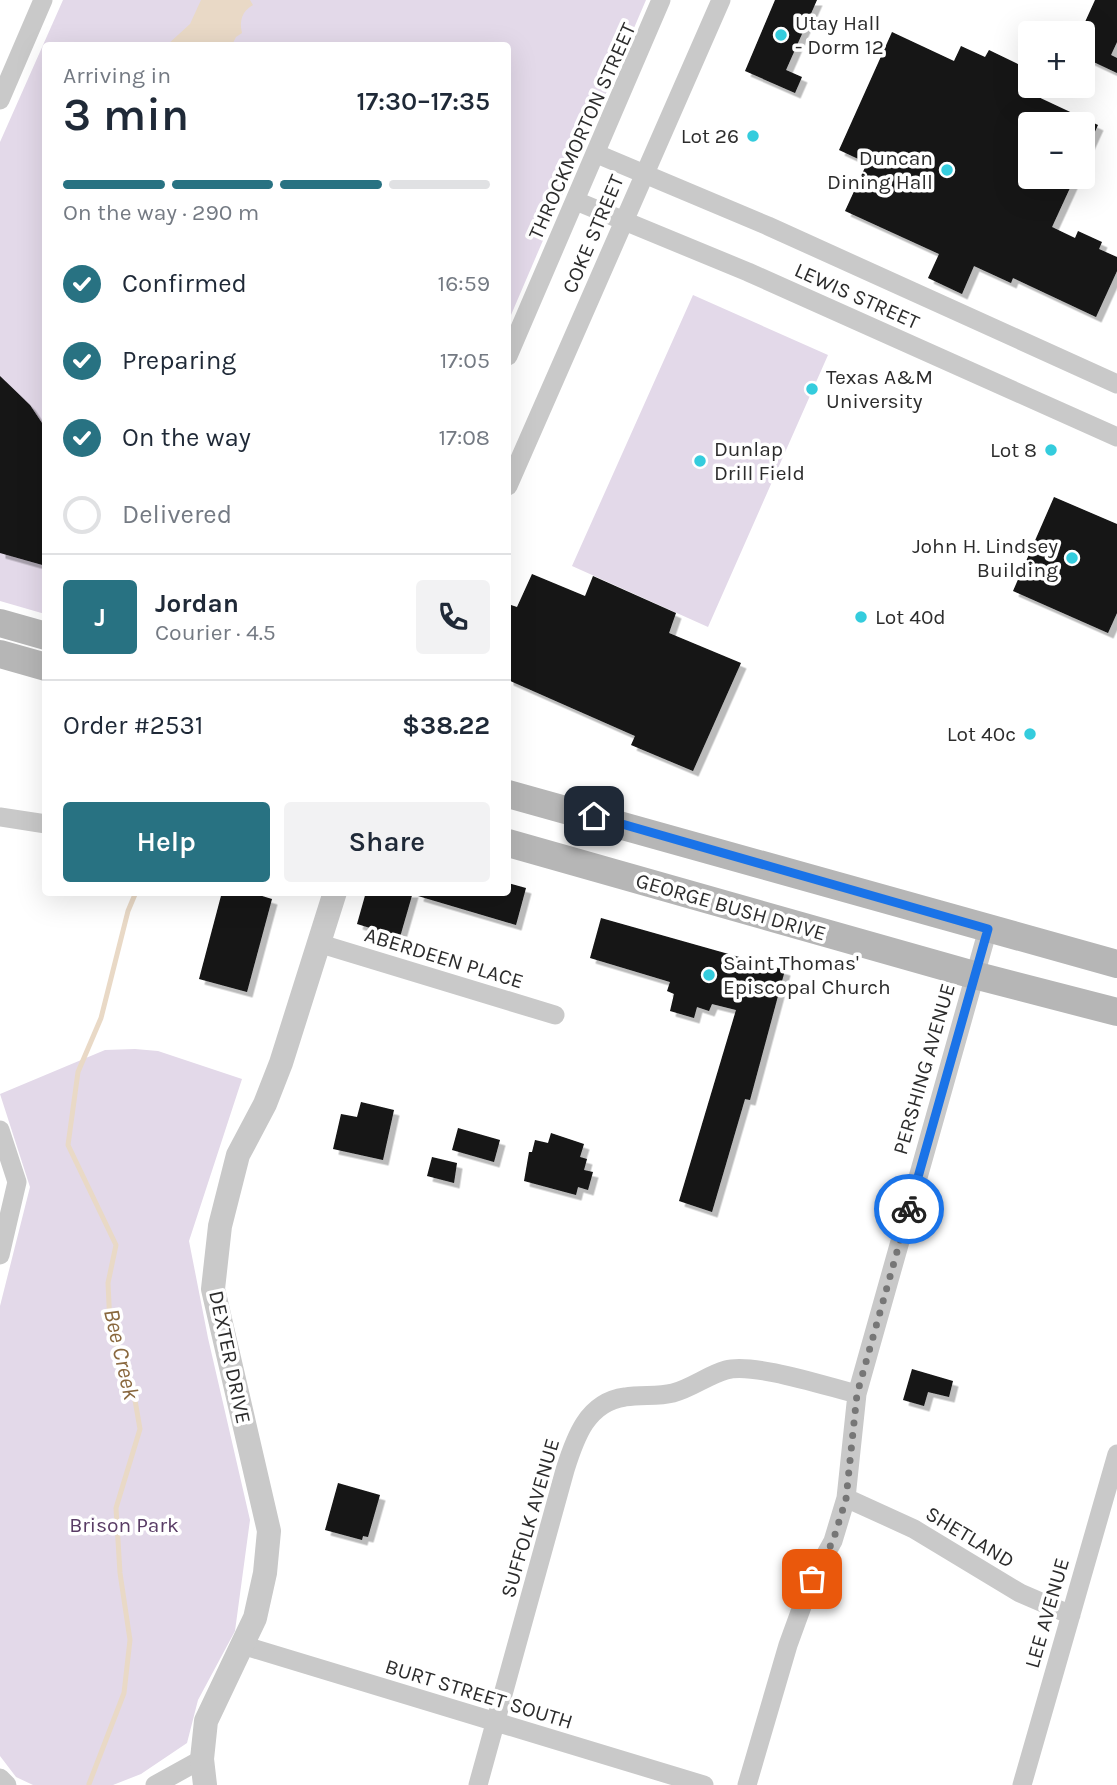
<!DOCTYPE html>
<html lang="en">
<head>
<meta charset="utf-8">
<style>
  :root { --surface:#fff; --page:#f2f2f3; --text:#1f2937; --muted:#747a83; --line:#e0e1e3; --accent:#287282 }
  body { margin:0; font-family:Karla,sans-serif; background:var(--page); color:var(--text); height:100vh; display:flex; flex-direction:column; font-size:26px; white-space:nowrap }
  * { box-sizing:border-box; margin:0 }
  p { font-size:23px; color:var(--muted) }
  .icon { flex:none; width:38px; height:38px; fill:none; stroke:currentColor; stroke-width:2; stroke-linecap:round; stroke-linejoin:round }
  .map { position:relative; flex:1; overflow:hidden }
  .details { position:absolute; left:42px; top:42px; width:469px; height:854px; display:flex; flex-direction:column; background:var(--surface); border-radius:7px; box-shadow:0 7px 28px #0002 }
  .details>* { flex:none }
  .buttons { position:absolute; left:1018px; top:21px; display:grid; gap:14px }
  .buttons a { display:grid; place-items:center; width:77px; height:77px; border-radius:7px; background:var(--surface); box-shadow:0 7px 28px #0002; font-size:35px }
  .pin { position:absolute; display:grid; place-items:center; width:60px; height:60px; color:#fff; margin:-30px; border-radius:14px; box-shadow:0 4px 10px #0006 }
  .courier { position:absolute; display:grid; place-items:center; width:70px; height:70px; margin:-35px; border:5px solid #1a73e8; border-radius:50%; background:#fff; color:#222; box-shadow:0 2px 9px #0007 }
  .overview em { font-style:normal; font-weight:600 }
  .overview div { display:flex; flex-direction:column-reverse }
  .overview { display:flex; align-items:center; justify-content:space-between; height:119px; padding:0 21px }
  h1 { font-size:46px; font-weight:600; line-height:52px }
  .bar { display:grid; grid-template-columns:repeat(4,1fr); gap:10px 7px; align-content:center; height:84px; padding:0 21px }
  .bar i { height:9px; border-radius:5px; background:var(--line) }
  .bar .selected { background:var(--accent) }
  .bar p { grid-column:span 4 }
  .line { display:flex; align-items:center; gap:18px; padding:0 21px; border-top:2px solid var(--line) }
  .line div { flex:1 }
  .round { display:grid; place-items:center; flex:none; width:74px; height:74px; border-radius:7px; background:var(--page) }
  ol { padding:0 21px; list-style:none }
  li { display:flex; align-items:center; gap:21px; height:77px }
  li p { margin-inline-start:auto }
  li .icon { padding:7px; border-radius:50%; background:var(--accent); color:#fff; stroke-width:4 }
  li:last-child { color:var(--muted) }
  li i { width:38px; height:38px; border:4px solid var(--line); border-radius:50% }
  .button { display:flex; gap:14px; margin-top:auto; padding:14px 21px }
  .button a { flex:1; height:80px; border-radius:7px; background:var(--accent); color:#fff; font-size:28px; font-weight:600; line-height:80px; text-align:center }
  .button a+a { background:var(--page); color:var(--text) }
  .map>svg:first-child { display:block }
  .green { fill:#e3d9e9 }
  .water { fill:#e9d9c6 }
  .lines { fill:none; stroke-linecap:round; stroke-linejoin:round }
  .stream { stroke:#e9d9c6; stroke-width:5 }
  .building { fill:#131313; filter:url(#shadow) }
  .minor { stroke:#c9c9c9; stroke-width:19 }
  .tertiary { stroke:#c9c9c9; stroke-width:24 }
  .secondary { stroke:#b6b6b6; stroke-width:28 }
  .done { stroke:#767676; stroke-width:7; stroke-dasharray:0 12.6 }
  .route { stroke:#1a73e8; stroke-width:9 }
  .poi-dot { fill:#34ccdd; stroke:#fff; stroke-width:2.5 }
  .labels { text-anchor:middle; stroke-width:7; stroke-linejoin:round; paint-order:stroke }
  .poi-label { font-size:21px; fill:#2c2c2c; stroke:#fff; text-anchor:start }
  .street-label { font-size:21px; fill:#2c2c2c; stroke:#fff }
  .park-label { font-size:21px; fill:#593c65; stroke:#fff }
  .water-label { font-size:23px; font-style:italic; fill:#89683e; stroke:#fff }
</style>
</head>
<body>
<div class="map">
<svg width="1117" height="1785" viewBox="0 0 1117 1785">
  <defs>
    <filter id="shadow"><feDropShadow dx="5.5" dy="5.5" stdDeviation="0" flood-color="#0004"/></filter>
  </defs>
  <rect width="100%" height="100%" fill="#fff"/>
  <path class="green" d="M 63,0 L 646,0 L 508,322 L 508,46 L 46,46 L 45,614 L 0,601 L 0,142 Z
    M 693,295 L 828,355 L 708,627 L 572,566 Z
    M 135,1049 L 158,1051 L 242,1079 L 189,1241 L 208,1338 L 250,1520 L 235,1631 L 198,1700 L 187,1743 L 141,1774 L 113,1785 L 33,1785 L 16,1777 L 0,1756 L 0,1306 L 30,1187 L 0,1094 L 105,1050 Z"/>
  <path class="water" d="M 201,0 L 250,0 L 253,5 C 242,11 239,21 242,33 L 236,37 L 232,45 L 167,45 L 190,24 Z"/>
  <g class="lines">
    <path class="stream" d="M 89,1784 L 124,1693 L 130,1640 L 120,1573 L 116,1508 L 140,1429 L 135,1400 L 110,1325 L 108,1283 L 116,1245 L 68,1145 L 78,1072 L 101,1018 L 128,911 L 136,892"/>
  </g>
  <path class="building" d="M 775,0 L 817,0 L 786,70 L 802,77 L 795,93 L 745,71 Z
    M 1095,0 L 1117,0 L 1117,42 L 1111,55 L 1117,58 L 1117,73 L 1083,57 L 1083,33 L 1080,33 Z
    M 892,32 L 954,61 L 961,46 L 985,57 L 989,50 L 1022,66 L 1019,72 L 1031,77 L 1031,86 L 1038,86 L 1034,95 L 1098,125 L 1083,158 L 1083,124 L 1031,124 L 1031,177 L 1075,177 L 1052,227 L 1075,238 L 1078,231 L 1102,242 L 1099,249 L 1117,257 L 1117,271 L 1096,317 L 1013,278 L 1011,283 L 974,266 L 962,294 L 928,278 L 939,254 L 845,211 L 867,163 L 839,150 Z
    M 0,376 L 30,405 L 46,429 L 46,566 L 0,553 Z
    M 1054,497 L 1117,524 L 1117,613 L 1108,633 L 1013,591 Z
    M 532,574 L 585,596 L 593,576 L 676,613 L 669,633 L 741,663 L 693,771 L 631,745 L 635,736 L 508,680 L 508,604 L 517,607 Z
    M 508,883 L 526,888 L 516,925 L 418,896 L 419,892 L 508,892 Z
    M 222,892 L 249,892 L 272,899 L 247,992 L 199,979 Z
    M 366,892 L 413,892 L 400,937 L 357,924 Z
    M 601,918 L 785,970 L 750,1100 L 745,1099 L 712,1212 L 679,1201 L 736,1010 L 712,1004 L 709,1011 L 697,1007 L 694,1018 L 670,1011 L 674,994 L 667,991 L 670,982 L 590,958 Z
    M 361,1102 L 394,1110 L 383,1160 L 333,1149 L 341,1114 L 357,1117 Z
    M 458,1128 L 500,1140 L 494,1162 L 452,1150 Z
    M 551,1133 L 584,1144 L 580,1157 L 587,1159 L 584,1170 L 593,1172 L 588,1190 L 578,1187 L 576,1195 L 524,1181 L 529,1152 L 532,1152 L 535,1140 L 548,1143 Z
    M 432,1157 L 457,1163 L 454,1183 L 427,1176 Z
    M 912,1369 L 953,1381 L 949,1397 L 928,1392 L 924,1406 L 903,1400 Z
    M 338,1483 L 380,1495 L 368,1537 L 363,1536 L 362,1540 L 325,1530 Z"/>
  <g class="lines">
    <path class="minor" d="M 0,100 L 43,0
      M 597,154 L 768,226 L 1117,384
      M 576,201 L 748,272 L 1117,437
      M 508,356 L 661,0
      M 508,486 L 721,0
      M 0,817 L 46,824
      M 321,944 L 555,1015
      M 0,1130 L 17,1182 L 0,1255
      M 846,1498 L 914,1529 L 1020,1593 L 1071,1615
      M 242,1645 L 704,1785
      M 0,1778 L 7,1785
      M 155,1785 L 202,1759
      M 478,1785 L 565,1470 C 575,1438 587,1402 625,1397 C 641,1394 657,1397 673,1393 C 692,1388 708,1375 726,1370 C 753,1362 828,1387 857,1394
      M 747,1785 L 788,1645 L 812,1579 L 833,1541 L 846,1498 L 857,1394 L 988,929
      M 1022,1785 L 1117,1454"/>
    <path class="tertiary" d="M 205,1785 L 202,1759 L 206,1721 L 255,1618 L 265,1573 L 269,1531 L 213,1289 L 220,1226 L 238,1155 L 265,1104 L 281,1063 L 335,892"/>
    <path class="secondary" d="M 0,623 L 46,636
      M 0,654 L 46,667
      M 508,794 L 1117,964
      M 508,843 L 974,975 L 1117,1012"/>
  </g>
  <g class="lines">
    <path class="done" d="M 812,1579 L 833,1541 L 846,1499 L 857,1394 L 909,1209"/>
    <path class="route" d="M 594,816 L 988,929 L 909,1209"/>
  </g>
  <g class="poi-dot">
    <circle cx="781" cy="35" r="7"/>
    <circle cx="753" cy="136" r="7"/>
    <circle cx="947" cy="170" r="7"/>
    <circle cx="812" cy="389" r="7"/>
    <circle cx="1051" cy="450" r="7"/>
    <circle cx="700" cy="461" r="7"/>
    <circle cx="1072" cy="558" r="7"/>
    <circle cx="861" cy="617" r="7"/>
    <circle cx="1030" cy="734" r="7"/>
    <circle cx="709" cy="975" r="7"/>
  </g>
  <g class="labels">
    <g class="poi-label">
      <text x="795" y="30">Utay Hall<tspan x="795" dy="24">- Dorm 12</tspan></text>
      <text x="739" y="143" text-anchor="end">Lot 26</text>
      <text x="933" y="165" text-anchor="end">Duncan<tspan x="933" dy="24">Dining Hall</tspan></text>
      <text x="826" y="384">Texas A&amp;M<tspan x="826" dy="24">University</tspan></text>
      <text x="714" y="456">Dunlap<tspan x="714" dy="24">Drill Field</tspan></text>
      <text x="1037" y="457" text-anchor="end">Lot 8</text>
      <text x="1058" y="553" text-anchor="end">John H. Lindsey<tspan x="1058" dy="24">Building</tspan></text>
      <text x="875" y="624">Lot 40d</text>
      <text x="1016" y="741" text-anchor="end">Lot 40c</text>
      <text x="723" y="970">Saint Thomas'<tspan x="723" dy="24">Episcopal Church</tspan></text>
    </g>
    <g class="street-label">
      <text transform="translate(582 131) rotate(-66)" y="7">THROCKMORTON STREET</text>
      <text transform="translate(593 234) rotate(-67)" y="7">COKE STREET</text>
      <text transform="translate(857 296) rotate(24)" y="7">LEWIS STREET</text>
      <text transform="translate(731 907) rotate(16)" y="7">GEORGE BUSH DRIVE</text>
      <text transform="translate(444 958) rotate(17)" y="7">ABERDEEN PLACE</text>
      <text transform="translate(924 1069) rotate(-74)" y="7">PERSHING AVENUE</text>
      <text transform="translate(230 1357) rotate(78)" y="7">DEXTER DRIVE</text>
      <text transform="translate(530 1518) rotate(-74)" y="7">SUFFOLK AVENUE</text>
      <text transform="translate(970 1537) rotate(31)" y="7">SHETLAND</text>
      <text transform="translate(1047 1613) rotate(-74)" y="7">LEE AVENUE</text>
      <text transform="translate(479 1694) rotate(17)" y="7">BURT STREET SOUTH</text>
    </g>
    <g class="park-label">
      <text x="124" y="1532">Brison Park</text>
    </g>
    <g class="water-label">
      <text transform="translate(122 1354) rotate(77)" y="8">Bee Creek</text>
    </g>
  </g>
</svg>
<div class="buttons">
<a>+</a>
<a>−</a>
</div>
<div class="pin" style="left:812px;top:1579px;background:#ea580c"><svg class="icon" aria-label="bag" viewBox="0 0 24 24"><path d="M5 8h14l-1 12H6zM9 8a3 3 0 0 1 6 0"/></svg></div>
<div class="pin" style="left:594px;top:816px;background:#1f2937"><svg class="icon" aria-label="home" viewBox="0 0 24 24"><path d="M3 11l9-7 9 7M6 9v11h12V9"/></svg></div>
<div class="courier" style="left:909px;top:1209px"><svg class="icon" aria-label="bike" viewBox="0 0 24 24"><circle cx="6" cy="16" r="4"/><circle cx="18" cy="16" r="4"/><path d="M6 16l4-8h5l3 8M10 8l3 8H6M13 5h3"/></svg></div>
<section class="details">
<div class="overview"><div><h1>3 min</h1><p>Arriving in</p></div><em>17:30–17:35</em></div>
<div class="bar"><i class="selected"></i><i class="selected"></i><i class="selected"></i><i></i><p>On the way · 290 m</p></div>
<ol>
<li><svg class="icon" aria-label="check" viewBox="0 0 24 24"><path d="M5 12l5 5 9-10"/></svg>Confirmed<p>16:59</p></li>
<li><svg class="icon" aria-label="check" viewBox="0 0 24 24"><path d="M5 12l5 5 9-10"/></svg>Preparing<p>17:05</p></li>
<li><svg class="icon" aria-label="check" viewBox="0 0 24 24"><path d="M5 12l5 5 9-10"/></svg>On the way<p>17:08</p></li>
<li><i></i>Delivered</li>
</ol>
<div class="line" style="height:126px"><b class="round" style="background:var(--accent);color:#fff">J</b><div><b>Jordan</b><p>Courier · 4.5</p></div><a class="round"><svg class="icon" aria-label="phone" viewBox="0 0 24 24"><path d="M5 4h4l2 5-3 2q2 4 5 5l2-3 5 2v4C11 20 4 13 5 4z"/></svg></a></div>
<div class="line" style="height:91px"><div>Order #2531</div><b>$38.22</b></div>
<div class="button"><a>Help</a><a>Share</a></div>
</section>
</div>
</body>
</html>
